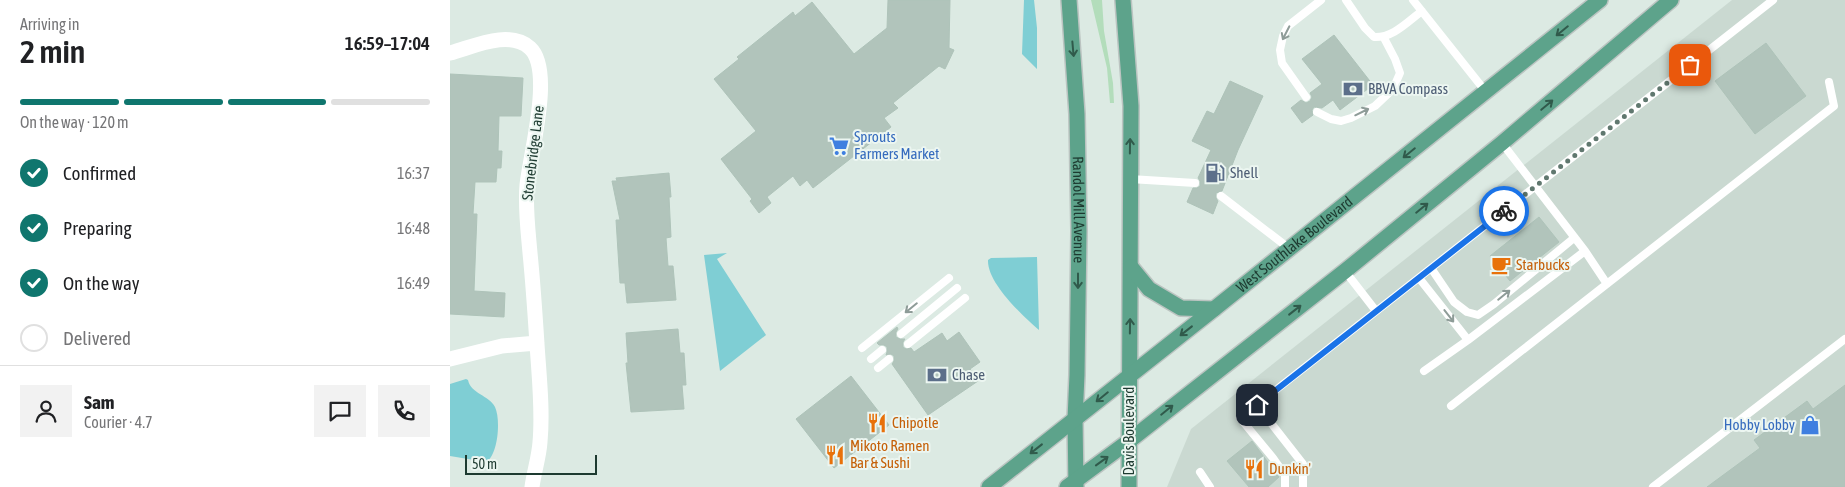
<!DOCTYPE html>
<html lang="en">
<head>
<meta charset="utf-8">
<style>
  :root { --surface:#fff; --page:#f2f2f2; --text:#202124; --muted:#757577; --line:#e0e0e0; --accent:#0f766e }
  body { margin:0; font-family:"Asap Condensed",sans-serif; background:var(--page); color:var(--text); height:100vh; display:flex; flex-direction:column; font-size:19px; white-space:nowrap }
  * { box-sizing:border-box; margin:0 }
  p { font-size:16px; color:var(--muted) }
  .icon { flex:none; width:28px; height:28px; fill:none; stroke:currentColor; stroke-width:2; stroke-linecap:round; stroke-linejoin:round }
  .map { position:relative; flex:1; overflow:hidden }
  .details { display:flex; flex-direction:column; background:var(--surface); width:450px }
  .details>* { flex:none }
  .scale { position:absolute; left:15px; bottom:12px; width:132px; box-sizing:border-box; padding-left:5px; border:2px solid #1d3a30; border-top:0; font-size:14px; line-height:18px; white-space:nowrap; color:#1d3a30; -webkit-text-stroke:4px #ecf6f1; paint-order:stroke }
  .pin { position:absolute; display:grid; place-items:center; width:42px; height:42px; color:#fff; margin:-21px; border-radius:10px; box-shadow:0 2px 8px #0006 }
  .courier { position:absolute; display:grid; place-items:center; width:50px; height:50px; margin:-25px; border:4px solid #1a73e8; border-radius:50%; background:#fff; color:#222; box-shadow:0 1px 6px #0007 }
  .overview em { font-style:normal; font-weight:600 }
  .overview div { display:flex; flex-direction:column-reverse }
  .overview { display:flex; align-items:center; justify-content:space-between; height:85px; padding:0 20px }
  h1 { font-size:32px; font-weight:600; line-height:38px }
  .bar { display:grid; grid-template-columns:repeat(4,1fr); gap:8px 5px; align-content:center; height:60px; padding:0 20px }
  .bar i { height:6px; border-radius:4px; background:var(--line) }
  .bar .on { background:var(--accent) }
  .bar p { grid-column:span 4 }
  .line { display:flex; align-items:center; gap:12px; padding:0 20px; border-top:1px solid var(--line) }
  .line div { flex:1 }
  .round { display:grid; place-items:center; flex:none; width:52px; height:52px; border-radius:0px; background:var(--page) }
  ol { padding:0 20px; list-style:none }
  li { display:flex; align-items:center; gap:15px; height:55px }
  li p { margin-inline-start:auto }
  li .icon { padding:5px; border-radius:50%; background:var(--accent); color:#fff; stroke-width:4 }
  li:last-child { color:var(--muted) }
  li i { width:28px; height:28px; border:2px solid var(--line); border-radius:50% }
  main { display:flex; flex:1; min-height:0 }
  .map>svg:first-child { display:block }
  .built { fill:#cad9d1 }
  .green { fill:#b3ddbb }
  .water { fill:#7fced4 }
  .building { fill:#b1c4bb; stroke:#aec3b9 }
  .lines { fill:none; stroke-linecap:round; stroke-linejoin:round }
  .primary-casing { stroke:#bbc4c1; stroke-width:18 }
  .service { stroke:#fff; stroke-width:8 }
  .minor { stroke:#fff; stroke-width:15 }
  .primary { stroke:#5da38b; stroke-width:15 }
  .oneway { stroke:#305a4b }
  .oneway2 { stroke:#8e9c98 }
  .done { stroke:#60786f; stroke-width:5; stroke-dasharray:0 9 }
  .route { stroke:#1a73e8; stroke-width:6 }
  .labels { text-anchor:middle; stroke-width:4; stroke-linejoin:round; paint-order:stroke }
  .service-label { font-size:15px; fill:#4e5e75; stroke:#ecf6f1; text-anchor:start }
  .shop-label { font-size:15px; fill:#366cbe; stroke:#ecf6f1; text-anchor:start }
  .street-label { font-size:15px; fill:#1d3a30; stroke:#ecf6f1 }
  .food-label { font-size:15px; fill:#c56008; stroke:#ecf6f1; text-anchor:start }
</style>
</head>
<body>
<main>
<section class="details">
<div class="overview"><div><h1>2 min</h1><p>Arriving in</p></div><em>16:59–17:04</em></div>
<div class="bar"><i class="on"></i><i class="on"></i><i class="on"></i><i></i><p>On the way · 120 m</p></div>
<ol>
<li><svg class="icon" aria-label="check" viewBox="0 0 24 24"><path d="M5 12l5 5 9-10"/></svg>Confirmed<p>16:37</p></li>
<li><svg class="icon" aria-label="check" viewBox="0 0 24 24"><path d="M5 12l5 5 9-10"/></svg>Preparing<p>16:48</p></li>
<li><svg class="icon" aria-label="check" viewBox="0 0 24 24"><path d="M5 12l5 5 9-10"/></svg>On the way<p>16:49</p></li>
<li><i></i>Delivered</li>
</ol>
<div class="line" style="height:90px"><a class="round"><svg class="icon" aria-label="person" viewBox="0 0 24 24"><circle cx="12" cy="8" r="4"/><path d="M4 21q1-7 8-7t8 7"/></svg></a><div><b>Sam</b><p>Courier · 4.7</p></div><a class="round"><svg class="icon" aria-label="chat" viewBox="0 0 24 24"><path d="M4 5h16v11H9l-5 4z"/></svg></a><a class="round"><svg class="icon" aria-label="phone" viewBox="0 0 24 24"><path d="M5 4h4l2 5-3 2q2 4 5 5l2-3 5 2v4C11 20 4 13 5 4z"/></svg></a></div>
</section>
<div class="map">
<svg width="1395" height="487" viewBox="0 0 1395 487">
  <rect width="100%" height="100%" fill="#dceae3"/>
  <path class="built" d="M 1282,0 L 1395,0 L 1395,487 L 717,487 L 741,429 Z"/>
  <path class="green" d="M 641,0 L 652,0 L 654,31 L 663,83 L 664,103 L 660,103 L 657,68 Z"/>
  <path class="water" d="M 574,0 L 584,0 L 587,28 L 587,69 L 572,54 Z
    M 277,253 L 267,259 L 316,335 L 270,371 L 254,255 Z
    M 587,257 L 589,330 C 573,316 537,283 538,260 L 541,258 Z
    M 16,379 L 18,380 C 21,394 39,395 45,407 C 51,420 48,455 36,462 L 0,456 L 0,384 Z"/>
  <path class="building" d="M 438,0 L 500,0 L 499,48 L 504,50 L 495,69 L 489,66 L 443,103 L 448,108 L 434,118 L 441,127 L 363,188 L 357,180 L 350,186 L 343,176 L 317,197 L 321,203 L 309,213 L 300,201 L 302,199 L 271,159 L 306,131 L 264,79 L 289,59 L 287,57 L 343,12 L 345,16 L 362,2 L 404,54 L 437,28 Z
    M 884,35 L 923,85 L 890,110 L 883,100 L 872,108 L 864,107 L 862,110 L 863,115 L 852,123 L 841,108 L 851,100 L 856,103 L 860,101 L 862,97 L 860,93 L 872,84 L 852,59 Z
    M 1316,43 L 1356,96 L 1305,134 L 1265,81 Z
    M 0,74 L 73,78 L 71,116 L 49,116 L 48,151 L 52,151 L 51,168 L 47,168 L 46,182 L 25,182 L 23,214 L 27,214 L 24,291 L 55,293 L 54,317 L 0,314 Z
    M 780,81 L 813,96 L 788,150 L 772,191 L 766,193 L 766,198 L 768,201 L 763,214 L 737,202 L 743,188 L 747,188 L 750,186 L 750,181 L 748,178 L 761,150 L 742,141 L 757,111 L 764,114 Z
    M 219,173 L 221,197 L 219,197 L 221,237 L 216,238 L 218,266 L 223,266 L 226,300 L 177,303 L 175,283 L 170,283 L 166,220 L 170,220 L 162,181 L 167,181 L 166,178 Z
    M 1089,217 L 1109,242 L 1060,281 L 1040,256 Z
    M 447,327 L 448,329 L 446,332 L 446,337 L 450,339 L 455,339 L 453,342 L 453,347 L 456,349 L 461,348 L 464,352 L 492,333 L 497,341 L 509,332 L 530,362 L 520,369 L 528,381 L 478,415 L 442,364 L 444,361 L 444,356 L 441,354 L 436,355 L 437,352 L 437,347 L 434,345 L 429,345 L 427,343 Z
    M 228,329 L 230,353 L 234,353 L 236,385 L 232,385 L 234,409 L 181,412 L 176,363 L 178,363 L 176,333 Z
    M 401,376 L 439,425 L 384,468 L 346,419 Z
    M 1395,385 L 1395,487 L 1257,487 L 1310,448 L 1304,440 L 1357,401 L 1363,409 Z
    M 802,441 L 829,477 L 818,487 L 799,487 L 777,461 Z"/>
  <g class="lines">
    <defs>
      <g id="primary">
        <path id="s1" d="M 619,0 L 627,114 L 629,231 L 627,375 L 625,419 L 626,487"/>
        <path d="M 673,0 L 681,106 L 679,487"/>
        <path d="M 681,267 L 699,289 L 731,308 L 764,309"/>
        <path id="s2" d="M 539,487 L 764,309 L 1150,0"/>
        <path d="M 617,487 L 679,441 L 895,271 L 1052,143 L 1221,0"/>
      </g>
    </defs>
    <use href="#primary" class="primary-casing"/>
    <path class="service" d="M 896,0 L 915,28 L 924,37 C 943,38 957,22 972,11
      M 963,0 L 1036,92
      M 856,97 L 832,63 L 830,50 L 833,36 L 838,26 L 871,0
      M 867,112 L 881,119 L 891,121 L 901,118 L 925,106 L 943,89 L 950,73 L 945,59 L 934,38
      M 1052,143 L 1135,251 L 1157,284
      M 680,179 L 745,183
      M 771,196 L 840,249
      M 981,268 L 1004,302 L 1017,312 L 1028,315 L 1044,304 L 1124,238
      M 895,271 L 926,311
      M 969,278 L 1018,340 L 1135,251
      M 451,334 L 507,288
      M 458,344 L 515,298
      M 412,348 L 499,278
      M 421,359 L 432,350
      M 428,368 L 439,359
      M 974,371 L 1018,340
      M 807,405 L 853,464 L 853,487
      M 1001,406 L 1384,106 L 1379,82
      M 750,472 L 760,487
      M 835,487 L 835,475 L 823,458 L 790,418 L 1323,0
      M 1203,487 L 1395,339"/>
    <path class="minor" d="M 0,53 C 23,47 59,29 80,48 C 104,70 80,154 77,185 C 75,207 78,230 80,253 C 83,283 85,313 87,344 C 89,376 93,410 90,442 C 89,457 84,472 82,487
      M 0,359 L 52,346 L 87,343"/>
    <use href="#primary" class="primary"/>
  </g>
  <defs><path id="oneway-shaft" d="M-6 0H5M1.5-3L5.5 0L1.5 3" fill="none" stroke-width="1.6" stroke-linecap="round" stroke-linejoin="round" transform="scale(1.25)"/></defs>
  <g class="oneway">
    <use href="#oneway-shaft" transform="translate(1112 31) rotate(141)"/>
    <use href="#oneway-shaft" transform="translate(623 49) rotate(85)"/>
    <use href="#oneway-shaft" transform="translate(1097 105) rotate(-40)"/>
    <use href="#oneway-shaft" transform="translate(680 146) rotate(-89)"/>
    <use href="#oneway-shaft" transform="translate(959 153) rotate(141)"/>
    <use href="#oneway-shaft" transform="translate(972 208) rotate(-39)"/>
    <use href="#oneway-shaft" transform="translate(628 281) rotate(90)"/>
    <use href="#oneway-shaft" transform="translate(845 310) rotate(-38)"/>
    <use href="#oneway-shaft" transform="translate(680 326) rotate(-89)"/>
    <use href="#oneway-shaft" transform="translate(736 331) rotate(142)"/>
    <use href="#oneway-shaft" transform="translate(652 397) rotate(141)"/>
    <use href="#oneway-shaft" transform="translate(717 410) rotate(-39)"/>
    <use href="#oneway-shaft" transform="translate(586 449) rotate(142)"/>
    <use href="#oneway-shaft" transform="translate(652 461) rotate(-36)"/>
  </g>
  <g class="oneway2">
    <use href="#oneway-shaft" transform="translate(836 33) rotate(117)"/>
    <use href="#oneway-shaft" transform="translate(912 112) rotate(-26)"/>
    <use href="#oneway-shaft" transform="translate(1054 295) rotate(-39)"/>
    <use href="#oneway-shaft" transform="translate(461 308) rotate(141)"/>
    <use href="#oneway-shaft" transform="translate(999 316) rotate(52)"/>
  </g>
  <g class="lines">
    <path class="done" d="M 1054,211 L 1240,65"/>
    <path class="route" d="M 807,405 L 1054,211"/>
  </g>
  <defs>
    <symbol id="bank-bare" viewBox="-9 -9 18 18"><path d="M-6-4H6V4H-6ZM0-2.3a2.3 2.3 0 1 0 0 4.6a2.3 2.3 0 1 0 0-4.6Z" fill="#5c6f8a" stroke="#ecf6f1" stroke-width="2.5" paint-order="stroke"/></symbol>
    <symbol id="supermarket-bare" viewBox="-9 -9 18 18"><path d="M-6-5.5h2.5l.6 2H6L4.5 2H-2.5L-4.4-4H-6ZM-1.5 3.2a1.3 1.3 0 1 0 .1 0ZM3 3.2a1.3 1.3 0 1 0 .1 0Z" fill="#3f7fe0" stroke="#ecf6f1" stroke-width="2.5" paint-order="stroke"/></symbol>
    <symbol id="fuel-bare" viewBox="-9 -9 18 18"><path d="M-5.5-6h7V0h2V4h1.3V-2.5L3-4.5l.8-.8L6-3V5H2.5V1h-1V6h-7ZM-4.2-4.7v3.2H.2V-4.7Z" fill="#5c6f8a" stroke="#ecf6f1" stroke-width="2.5" paint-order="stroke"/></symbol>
    <symbol id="cafe-bare" viewBox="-9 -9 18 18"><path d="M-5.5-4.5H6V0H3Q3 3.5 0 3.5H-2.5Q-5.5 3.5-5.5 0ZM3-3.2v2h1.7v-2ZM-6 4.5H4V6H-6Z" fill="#e8710a" stroke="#ecf6f1" stroke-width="2.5" paint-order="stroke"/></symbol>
    <symbol id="restaurant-bare" viewBox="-9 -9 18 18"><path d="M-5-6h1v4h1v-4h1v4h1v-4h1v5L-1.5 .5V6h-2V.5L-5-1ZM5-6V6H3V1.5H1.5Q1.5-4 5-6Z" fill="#e8710a" stroke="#ecf6f1" stroke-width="2.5" paint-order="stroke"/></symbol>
    <symbol id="shop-bare" viewBox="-9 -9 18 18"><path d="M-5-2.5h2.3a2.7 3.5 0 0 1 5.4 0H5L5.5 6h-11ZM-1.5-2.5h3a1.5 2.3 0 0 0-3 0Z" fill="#3f7fe0" stroke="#ecf6f1" stroke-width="2.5" paint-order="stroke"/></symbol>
  </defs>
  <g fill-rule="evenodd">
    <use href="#bank-bare" x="889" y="75" width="28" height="28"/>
    <use href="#supermarket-bare" x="375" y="132" width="28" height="28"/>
    <use href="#fuel-bare" x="751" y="159" width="28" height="28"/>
    <use href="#cafe-bare" x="1037" y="251" width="28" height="28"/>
    <use href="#bank-bare" x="473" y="361" width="28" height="28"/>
    <use href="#restaurant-bare" x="413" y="409" width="28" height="28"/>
    <use href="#shop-bare" x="1346" y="411" width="28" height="28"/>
    <use href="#restaurant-bare" x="371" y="441" width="28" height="28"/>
    <use href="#restaurant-bare" x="790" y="455" width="28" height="28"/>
  </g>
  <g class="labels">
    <g class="service-label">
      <text x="918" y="94">BBVA Compass</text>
      <text x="780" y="178">Shell</text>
      <text x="502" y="380">Chase</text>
    </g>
    <g class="shop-label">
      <text x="404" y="142">Sprouts<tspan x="404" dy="17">Farmers Market</tspan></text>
      <text x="1345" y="430" text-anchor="end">Hobby Lobby</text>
    </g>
    <g class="street-label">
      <text transform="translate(83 153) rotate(-83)" y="5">Stonebridge Lane</text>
      <text dy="5" stroke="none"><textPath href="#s1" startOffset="210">Randol Mill Avenue</textPath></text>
      <text dy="5" stroke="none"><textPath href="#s2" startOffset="390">West Southlake Boulevard</textPath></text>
      <text transform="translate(679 431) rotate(-90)" y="5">Davis Boulevard</text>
    </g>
    <g class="food-label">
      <text x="1066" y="270">Starbucks</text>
      <text x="442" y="428">Chipotle</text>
      <text x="400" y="451">Mikoto Ramen<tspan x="400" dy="17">Bar &amp; Sushi</tspan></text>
      <text x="819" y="474">Dunkin'</text>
    </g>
  </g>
</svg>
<div class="scale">50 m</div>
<div class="pin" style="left:1240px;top:65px;background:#ea580c"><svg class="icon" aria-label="bag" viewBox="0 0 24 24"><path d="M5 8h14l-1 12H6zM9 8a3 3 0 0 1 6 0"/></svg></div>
<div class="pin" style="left:807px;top:405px;background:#1f2937"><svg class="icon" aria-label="home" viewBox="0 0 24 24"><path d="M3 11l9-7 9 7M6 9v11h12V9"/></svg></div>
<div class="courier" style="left:1054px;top:211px"><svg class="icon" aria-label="bike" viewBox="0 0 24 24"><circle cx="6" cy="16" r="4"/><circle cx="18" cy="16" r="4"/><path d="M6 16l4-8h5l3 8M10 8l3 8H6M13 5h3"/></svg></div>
</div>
</main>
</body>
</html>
